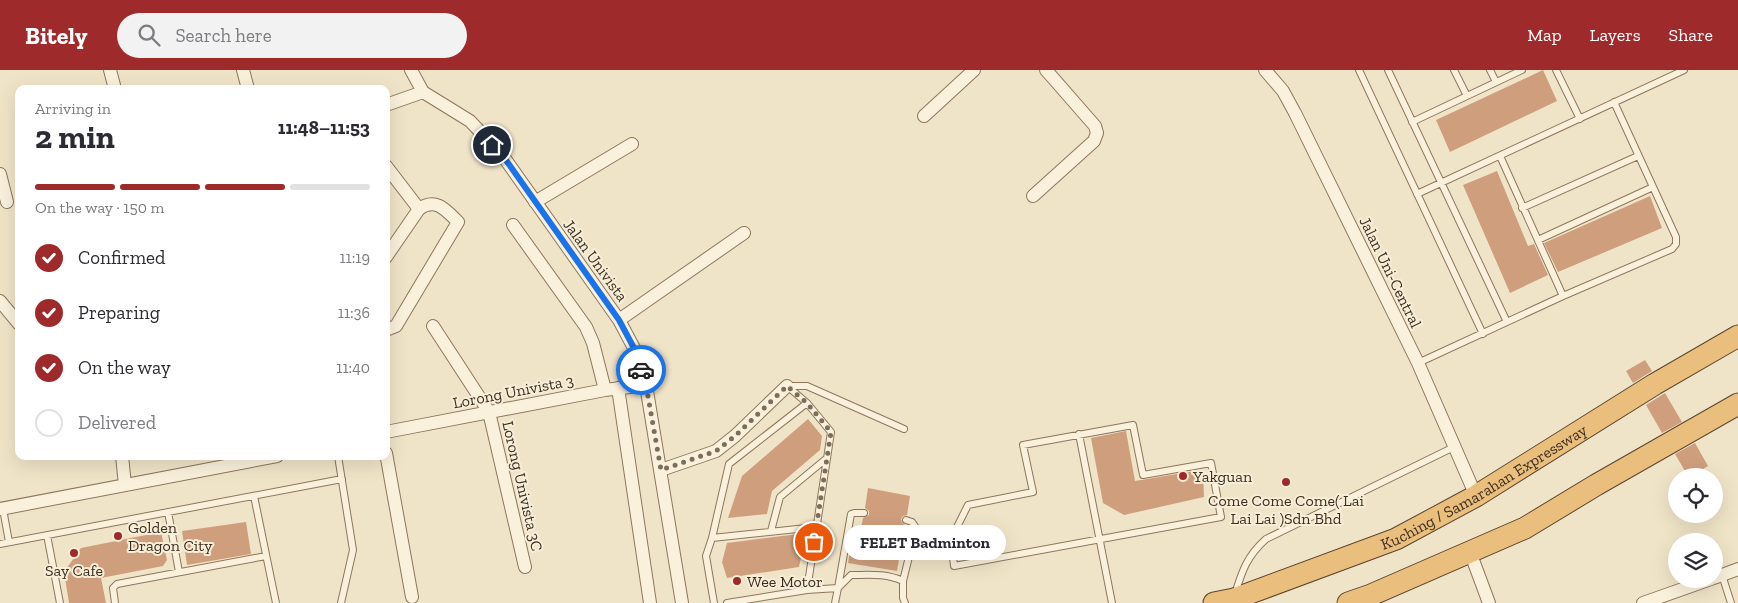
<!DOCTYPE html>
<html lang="en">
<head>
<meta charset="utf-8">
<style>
  :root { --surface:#fff; --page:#f2f2f3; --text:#2b2b33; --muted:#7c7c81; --line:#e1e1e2; --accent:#9e2a2b }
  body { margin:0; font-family:"Zilla Slab",serif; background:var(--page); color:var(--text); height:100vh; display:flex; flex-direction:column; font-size:19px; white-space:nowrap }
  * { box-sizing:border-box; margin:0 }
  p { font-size:16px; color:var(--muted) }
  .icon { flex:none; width:28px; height:28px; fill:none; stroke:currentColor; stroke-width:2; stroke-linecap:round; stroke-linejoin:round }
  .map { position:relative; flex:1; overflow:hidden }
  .details { position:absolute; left:15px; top:15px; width:375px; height:375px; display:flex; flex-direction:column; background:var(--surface); border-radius:10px; box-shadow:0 5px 20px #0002 }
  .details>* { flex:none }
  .fabs { position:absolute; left:1668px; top:398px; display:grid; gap:10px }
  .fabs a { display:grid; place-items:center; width:55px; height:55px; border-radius:50%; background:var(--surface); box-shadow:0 5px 20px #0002; font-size:25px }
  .pin { position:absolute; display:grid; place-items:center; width:42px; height:42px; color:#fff; margin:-21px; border:2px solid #fff; border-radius:50%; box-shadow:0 1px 5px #0007 }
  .courier { position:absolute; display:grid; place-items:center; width:50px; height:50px; margin:-25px; border:4px solid #1a73e8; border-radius:50%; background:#fff; color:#222; box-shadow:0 1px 6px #0007 }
  .bubble { position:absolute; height:35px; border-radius:18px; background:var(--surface); box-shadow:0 5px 20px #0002; font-size:16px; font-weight:700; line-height:35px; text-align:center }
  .headline em { font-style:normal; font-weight:700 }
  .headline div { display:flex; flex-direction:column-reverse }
  .headline { display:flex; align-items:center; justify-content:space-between; height:85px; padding:0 20px }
  h1 { font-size:32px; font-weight:700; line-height:38px }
  .bar { display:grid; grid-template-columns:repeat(4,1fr); gap:8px 5px; align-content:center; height:60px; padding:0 20px }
  .bar i { height:6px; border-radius:4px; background:var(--line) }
  .bar .active { background:var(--accent) }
  .bar p { grid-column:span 4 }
  ol { padding:0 20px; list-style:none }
  li { display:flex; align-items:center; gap:15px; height:55px }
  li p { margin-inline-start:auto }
  li .icon { padding:5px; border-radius:50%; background:var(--accent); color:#fff; stroke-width:4 }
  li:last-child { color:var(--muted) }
  li i { width:28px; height:28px; border:2px solid var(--line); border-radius:50% }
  header { display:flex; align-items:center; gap:30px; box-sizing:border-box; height:70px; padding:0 25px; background:var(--accent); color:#fff }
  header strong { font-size:24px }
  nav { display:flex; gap:28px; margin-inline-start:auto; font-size:18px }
  .search { width:350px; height:45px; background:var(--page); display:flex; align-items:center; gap:12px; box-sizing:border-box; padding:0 18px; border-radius:28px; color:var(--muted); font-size:19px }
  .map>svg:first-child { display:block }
  .building { fill:#cf9f7d }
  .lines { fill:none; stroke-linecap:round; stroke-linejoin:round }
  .service-casing { stroke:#8d765c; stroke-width:8 }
  .minor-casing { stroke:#8d765c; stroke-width:14 }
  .trunk-casing { stroke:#5b4430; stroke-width:23 }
  .service { stroke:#faf1dc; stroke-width:6 }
  .minor { stroke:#faf1dc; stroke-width:12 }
  .trunk { stroke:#eabe7c; stroke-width:21 }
  .done { stroke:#7c6e5b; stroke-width:5; stroke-dasharray:0 9 }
  .route { stroke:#1a73e8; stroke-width:6 }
  .poi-dot { fill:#9e2a2b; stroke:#f7eed8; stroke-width:2 }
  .labels { text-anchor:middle; stroke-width:4; stroke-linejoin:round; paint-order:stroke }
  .street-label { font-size:16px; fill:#3d2e20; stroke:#f7eed8 }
  .poi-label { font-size:16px; fill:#3d2e20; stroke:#f7eed8; text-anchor:start }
</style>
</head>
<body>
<header>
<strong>Bitely</strong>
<div class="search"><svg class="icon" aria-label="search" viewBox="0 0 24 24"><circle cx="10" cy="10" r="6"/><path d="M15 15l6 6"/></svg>Search here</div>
<nav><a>Map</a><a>Layers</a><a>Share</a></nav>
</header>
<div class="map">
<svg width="1738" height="533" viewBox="0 0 1738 533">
  <rect width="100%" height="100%" fill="#f0e4c8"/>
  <path class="building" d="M 1543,0 L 1557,31 L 1450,82 L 1436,50 Z
    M 1497,101 L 1528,176 L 1534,174 L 1548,205 L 1510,223 L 1463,115 Z
    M 1650,126 L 1662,158 L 1558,202 L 1544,173 Z
    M 1645,290 L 1652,301 L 1633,313 L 1626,301 Z
    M 1665,323 L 1682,352 L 1662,363 L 1646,335 Z
    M 808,349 L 822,366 L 820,380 L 772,421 L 767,444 L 728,448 L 742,406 Z
    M 1126,361 L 1135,411 L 1201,400 L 1203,401 L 1204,427 L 1124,445 L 1103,433 L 1091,368 Z
    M 1695,373 L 1708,396 L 1691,406 L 1688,406 L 1675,384 Z
    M 868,418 L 910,426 L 907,445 L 903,446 L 901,449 L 902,453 L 905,455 L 897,501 L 848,493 L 854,457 L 861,458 L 863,448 L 869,445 L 869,441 L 865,438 Z
    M 246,452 L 251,484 L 187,495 L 182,461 Z
    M 161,462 L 167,490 L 163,496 L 101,508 L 106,533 L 69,533 L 64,502 L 81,478 Z
    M 806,463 L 799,497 L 727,508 L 722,492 L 727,473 Z"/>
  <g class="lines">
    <defs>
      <path id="service" d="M 1359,0 L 1483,264
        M 1388,0 L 1507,252
        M 1454,0 L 1467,26
        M 1490,0 L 1496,12
        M 1556,0 L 1580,49
        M 1412,52 L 1522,0
        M 1500,86 L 1563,226
        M 1417,124 L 1684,0
        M 1522,138 L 1638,86
        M 1538,170 L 1653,117
        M 1418,293 L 1563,226 L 1672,179 L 1676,174 L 1676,167 L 1614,32
        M 787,316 L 807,333 L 831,362 L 807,520
        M 787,316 L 807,316 L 904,359
        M 1133,355 L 1143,405 L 1211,393 L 1221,447 L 954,496 L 951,469 L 968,435 L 1033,422 L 1023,375 Z
        M 1079,364 L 1112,533
        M 338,386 L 353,480 L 341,533
        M 254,426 L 276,533
        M 3,439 L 9,472
        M 168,442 L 179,502
        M 771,461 L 780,427 L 827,388
        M 47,465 L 60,533
        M 712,468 L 816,457
        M 0,474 L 342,409
        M 1722,505 L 1731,533
        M 903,511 L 916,458 L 912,452 L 906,450
        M 1235,524 C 1242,501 1247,486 1266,469 L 1454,377
        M 115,533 L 113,518 L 117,514 L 266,486
        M 714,533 L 706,486 L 712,468 L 729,394 L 807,333
        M 727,533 L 807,520 L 838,518 L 851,444 L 854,443 L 864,443
        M 835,533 L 838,518 L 851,505 C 869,505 885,503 903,511 L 903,528 L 905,533"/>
      <path id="minor" d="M 110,0 L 115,19
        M 243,0 L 248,19
        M 411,0 L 423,22 L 470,51 L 503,86 L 619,250 L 635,280 L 646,315 L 682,533
        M 1265,0 L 1283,21 L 1295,43 L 1418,293 L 1476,426
        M 386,35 L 423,22
        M 924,46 L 974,0
        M 386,96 L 419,139
        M 0,104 L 7,132
        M 1033,126 L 1094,71 L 1097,63 L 1095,56 L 1046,0
        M 535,132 L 632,74
        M 513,155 L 586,257 L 593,273 L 605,320
        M 386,187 L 419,139 C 436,127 446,140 458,152 L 396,256 L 386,260
        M 0,231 L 19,254
        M 619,250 L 744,163
        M 433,256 L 489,342 L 525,497
        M 618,318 L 650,533
        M 386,362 L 605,320 L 646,315
        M 386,383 L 412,527
        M 122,386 L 125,415
        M 661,400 L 716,381 L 735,366 L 787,316
        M 0,439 L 277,386
        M 1470,482 L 1489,533
        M 1714,508 L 1738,499
        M 1643,533 L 1711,509"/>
      <g id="trunk">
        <path id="s1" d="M 1214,533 L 1234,529 L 1396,469 L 1476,426 L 1655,314 L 1738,266"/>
        <path d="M 1348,533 L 1371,525 L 1525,458 L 1596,415 L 1738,334"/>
      </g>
    </defs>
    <use href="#service" class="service-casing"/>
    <use href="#minor" class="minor-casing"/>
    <use href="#trunk" class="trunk-casing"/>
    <use href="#service" class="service"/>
    <use href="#minor" class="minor"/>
    <use href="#trunk" class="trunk"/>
  </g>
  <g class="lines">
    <path class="done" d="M 641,300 L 646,315 L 661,400 L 716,381 L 735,366 L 787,316 L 807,333 L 831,362 L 814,472"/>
    <path class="route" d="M 492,75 L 503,86 L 619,250 L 635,280 L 641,300"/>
  </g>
  <g class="poi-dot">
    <circle cx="1183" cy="406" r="5"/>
    <circle cx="1286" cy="412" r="5"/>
    <circle cx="118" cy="466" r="5"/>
    <circle cx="74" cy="483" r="5"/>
    <circle cx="737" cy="511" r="5"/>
  </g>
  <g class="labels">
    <g class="street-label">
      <text transform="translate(596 190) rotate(54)" y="6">Jalan Univista</text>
      <text transform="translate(1391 202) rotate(64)" y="6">Jalan Uni-Central</text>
      <text transform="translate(513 321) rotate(-11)" y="6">Lorong Univista 3</text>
      <text dy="6" stroke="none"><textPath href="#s1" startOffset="295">Kuching / Samarahan Expressway</textPath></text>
      <text transform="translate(523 416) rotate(77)" y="6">Lorong Univista 3C</text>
    </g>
    <g class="poi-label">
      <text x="1193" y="412">Yakguan</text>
      <text x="1286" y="436" text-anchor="middle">Come Come Come( Lai<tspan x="1286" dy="18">Lai Lai )Sdn Bhd</tspan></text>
      <text x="128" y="463">Golden<tspan x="128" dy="18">Dragon City</tspan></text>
      <text x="74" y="506" text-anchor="middle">Say Cafe</text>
      <text x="747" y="517">Wee Motor</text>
    </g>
  </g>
</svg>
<div class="fabs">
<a><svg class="icon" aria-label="locate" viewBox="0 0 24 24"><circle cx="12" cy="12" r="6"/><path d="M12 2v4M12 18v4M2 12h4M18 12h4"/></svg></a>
<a><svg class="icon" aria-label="layers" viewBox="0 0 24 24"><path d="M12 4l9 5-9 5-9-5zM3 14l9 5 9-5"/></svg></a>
</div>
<div class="pin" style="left:814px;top:472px;background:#ea580c"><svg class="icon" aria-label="bag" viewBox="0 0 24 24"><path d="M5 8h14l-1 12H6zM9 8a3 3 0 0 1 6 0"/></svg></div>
<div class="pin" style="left:492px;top:75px;background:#1f2937"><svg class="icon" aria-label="home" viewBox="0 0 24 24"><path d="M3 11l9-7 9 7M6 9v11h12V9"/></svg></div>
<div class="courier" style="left:641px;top:300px"><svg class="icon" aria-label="car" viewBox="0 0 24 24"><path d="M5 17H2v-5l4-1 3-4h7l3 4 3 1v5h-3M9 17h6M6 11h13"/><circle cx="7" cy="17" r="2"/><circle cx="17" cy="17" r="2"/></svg></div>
<div class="bubble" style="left:844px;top:455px;width:162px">FELET Badminton</div>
<section class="details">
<div class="headline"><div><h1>2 min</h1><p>Arriving in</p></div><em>11:48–11:53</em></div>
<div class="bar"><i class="active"></i><i class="active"></i><i class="active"></i><i></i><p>On the way · 150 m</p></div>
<ol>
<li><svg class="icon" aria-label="check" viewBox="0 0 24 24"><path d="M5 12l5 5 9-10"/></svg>Confirmed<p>11:19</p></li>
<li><svg class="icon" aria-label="check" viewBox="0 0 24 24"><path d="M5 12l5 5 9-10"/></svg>Preparing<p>11:36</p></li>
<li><svg class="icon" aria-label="check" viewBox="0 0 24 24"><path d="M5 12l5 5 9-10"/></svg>On the way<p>11:40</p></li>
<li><i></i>Delivered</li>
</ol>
</section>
</div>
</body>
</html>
